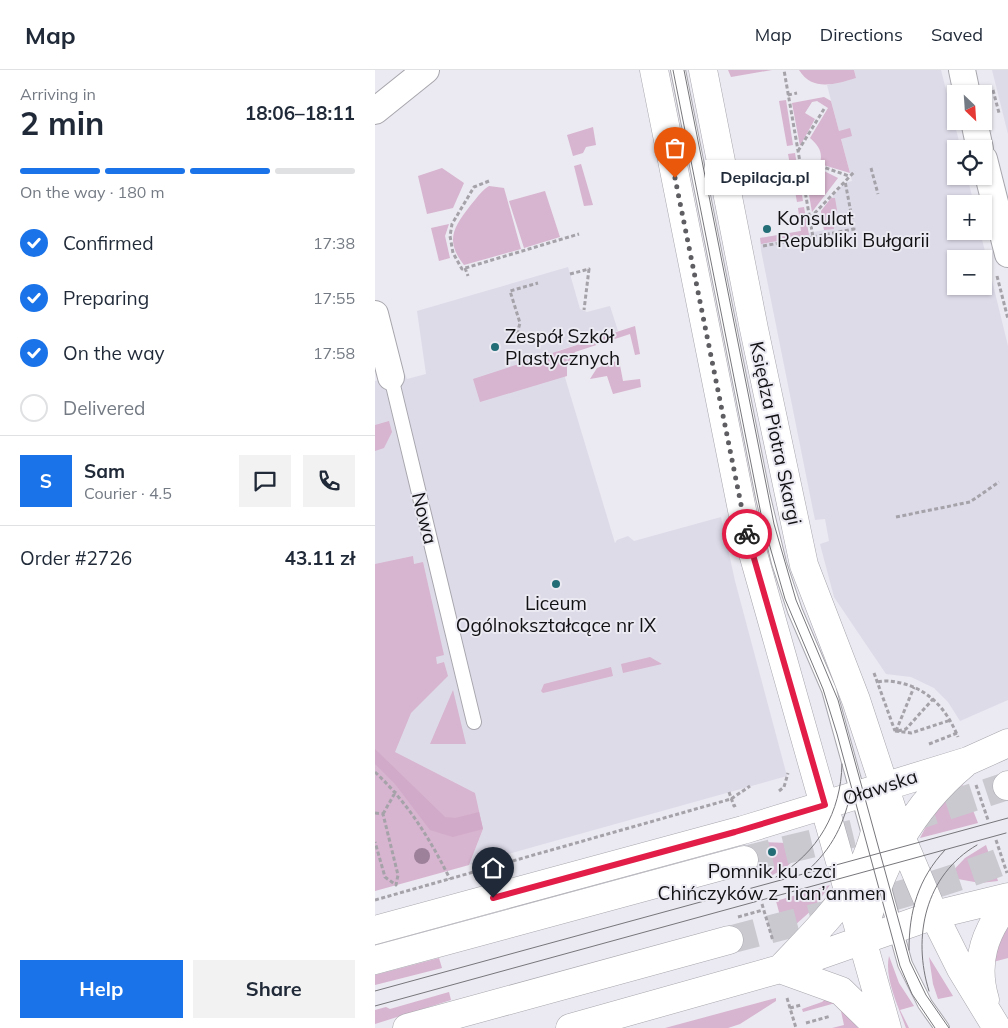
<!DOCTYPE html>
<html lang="en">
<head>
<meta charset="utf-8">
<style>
  :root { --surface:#fff; --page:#f2f2f3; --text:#1f2937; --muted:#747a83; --line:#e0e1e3; --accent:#1a73e8 }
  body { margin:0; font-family:Mulish,sans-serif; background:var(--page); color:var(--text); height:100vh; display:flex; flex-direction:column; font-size:19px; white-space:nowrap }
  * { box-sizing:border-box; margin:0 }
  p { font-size:16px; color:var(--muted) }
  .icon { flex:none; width:28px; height:28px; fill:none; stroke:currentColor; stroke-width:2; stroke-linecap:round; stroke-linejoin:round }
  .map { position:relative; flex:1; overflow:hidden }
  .drawer { display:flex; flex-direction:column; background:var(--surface); width:375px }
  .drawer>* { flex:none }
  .needle { width:32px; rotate:155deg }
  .fabs { position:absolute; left:572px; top:15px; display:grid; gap:10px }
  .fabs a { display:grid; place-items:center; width:45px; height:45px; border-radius:0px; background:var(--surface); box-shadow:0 1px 4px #0004; font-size:25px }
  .pin { position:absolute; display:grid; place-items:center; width:42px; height:42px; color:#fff; margin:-51px -21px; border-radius:50% 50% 50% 0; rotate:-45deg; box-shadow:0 0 5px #0007 }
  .pin .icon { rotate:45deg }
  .courier { position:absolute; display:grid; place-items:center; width:50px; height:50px; margin:-25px; border:4px solid #e11d48; border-radius:50%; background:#fff; color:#222; box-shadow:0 1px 6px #0007 }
  .bubble { position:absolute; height:35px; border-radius:0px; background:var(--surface); box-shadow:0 1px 4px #0004; font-size:16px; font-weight:700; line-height:35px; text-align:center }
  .summary em { font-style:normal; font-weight:700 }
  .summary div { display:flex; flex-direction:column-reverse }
  .summary { display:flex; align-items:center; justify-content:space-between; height:85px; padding:0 20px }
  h1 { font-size:32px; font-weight:700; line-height:38px }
  .bar { display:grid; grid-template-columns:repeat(4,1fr); gap:8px 5px; align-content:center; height:60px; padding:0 20px }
  .bar i { height:6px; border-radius:4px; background:var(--line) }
  .bar .current { background:var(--accent) }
  .bar p { grid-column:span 4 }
  .line { display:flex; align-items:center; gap:12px; padding:0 20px; border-top:1px solid var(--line) }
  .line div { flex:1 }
  .round { display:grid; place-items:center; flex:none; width:52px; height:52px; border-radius:0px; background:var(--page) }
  ol { padding:0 20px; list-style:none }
  li { display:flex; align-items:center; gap:15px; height:55px }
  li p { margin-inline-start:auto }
  li .icon { padding:5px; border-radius:50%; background:var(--accent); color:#fff; stroke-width:4 }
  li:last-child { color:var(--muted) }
  li i { width:28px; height:28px; border:2px solid var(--line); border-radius:50% }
  .action { display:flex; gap:10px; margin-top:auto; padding:10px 20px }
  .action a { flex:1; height:58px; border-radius:0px; background:var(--accent); color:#fff; font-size:20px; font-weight:700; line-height:58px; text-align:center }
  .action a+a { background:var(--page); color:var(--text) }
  header { display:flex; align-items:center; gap:30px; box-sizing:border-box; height:70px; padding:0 25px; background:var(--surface); border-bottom:1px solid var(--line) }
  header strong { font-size:24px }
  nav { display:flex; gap:28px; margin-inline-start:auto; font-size:18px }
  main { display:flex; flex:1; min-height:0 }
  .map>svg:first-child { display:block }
  .built { fill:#dedbe9; fill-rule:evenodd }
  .green { fill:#d7b4cf }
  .forest { fill:#d2aac9 }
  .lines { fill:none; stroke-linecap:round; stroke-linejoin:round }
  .secondary-tunnel { stroke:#cac9d0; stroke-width:28; stroke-dasharray:28 14; stroke-linecap:butt }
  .service-casing { stroke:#a8a6ad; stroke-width:16 }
  .minor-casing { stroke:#a8a6ad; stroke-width:28 }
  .tertiary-casing { stroke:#a8a6ad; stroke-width:29 }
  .secondary-casing { stroke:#a8a6ad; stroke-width:29 }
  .path { stroke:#a5a3a9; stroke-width:3; stroke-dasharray:4 2.5; stroke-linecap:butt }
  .service { stroke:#fff; stroke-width:14 }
  .minor { stroke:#fff; stroke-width:26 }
  .tertiary { stroke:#fff; stroke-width:28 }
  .secondary { stroke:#fff; stroke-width:28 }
  .tram { stroke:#77767b; stroke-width:1 }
  .tree { fill:#9d819b }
  .done { stroke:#5e5d61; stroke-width:5; stroke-dasharray:0 9 }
  .route { stroke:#e11d48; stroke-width:6 }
  .poi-dot { fill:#236d77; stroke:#ebe9f1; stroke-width:2 }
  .labels { text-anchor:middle; stroke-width:4; stroke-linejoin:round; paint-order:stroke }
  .poi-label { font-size:19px; fill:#121114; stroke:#ebe9f1; text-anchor:start }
  .street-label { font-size:19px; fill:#121114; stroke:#ebe9f1 }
</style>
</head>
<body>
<header>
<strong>Map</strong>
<nav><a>Map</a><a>Directions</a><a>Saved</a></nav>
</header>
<main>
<section class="drawer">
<div class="summary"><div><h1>2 min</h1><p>Arriving in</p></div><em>18:06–18:11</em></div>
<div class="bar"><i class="current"></i><i class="current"></i><i class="current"></i><i></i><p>On the way · 180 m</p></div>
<ol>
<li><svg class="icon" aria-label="check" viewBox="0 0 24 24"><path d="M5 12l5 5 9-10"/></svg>Confirmed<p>17:38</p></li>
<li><svg class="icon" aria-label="check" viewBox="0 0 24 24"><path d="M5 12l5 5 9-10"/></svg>Preparing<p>17:55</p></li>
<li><svg class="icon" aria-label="check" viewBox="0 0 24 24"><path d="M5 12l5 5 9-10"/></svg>On the way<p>17:58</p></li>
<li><i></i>Delivered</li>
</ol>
<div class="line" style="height:90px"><b class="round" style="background:var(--accent);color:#fff">S</b><div><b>Sam</b><p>Courier · 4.5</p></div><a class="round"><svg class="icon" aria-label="chat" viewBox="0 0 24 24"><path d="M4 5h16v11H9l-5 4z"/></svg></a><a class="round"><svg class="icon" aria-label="phone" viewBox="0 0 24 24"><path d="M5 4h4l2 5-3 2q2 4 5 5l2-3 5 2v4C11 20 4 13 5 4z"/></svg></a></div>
<div class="line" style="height:65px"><div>Order #2726</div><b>43.11 zł</b></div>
<div class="action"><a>Help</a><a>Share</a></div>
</section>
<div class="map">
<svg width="633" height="958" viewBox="0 0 633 958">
  <rect width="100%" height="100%" fill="#ebe9f1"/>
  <path class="built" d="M 479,0 L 566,0 L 586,79 L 581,79 L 581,106 L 592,106 L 599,134 L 581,134 L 581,161 L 605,161 L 633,276 L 633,630 L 585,651 L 573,632 L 559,618 L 536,607 L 511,604 L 459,527 L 445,474 L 454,471 L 450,449 L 440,450 L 386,180 L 385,168 L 426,161 L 434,163 L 449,160 L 446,141 L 469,113 L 477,111 L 452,15 L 481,8 ZM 581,189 L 609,189 L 609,216 L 581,216 Z
    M 617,0 L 633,0 L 633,64 Z
    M 193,197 L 205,239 L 212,242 L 235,236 L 243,261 L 182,281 L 240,473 L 242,470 L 253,466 L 259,471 L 346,447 L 360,511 L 412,706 L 94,795 L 108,759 L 0,679 L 0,311 L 30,304 L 32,309 L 51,304 L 42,241 Z"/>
  <path class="green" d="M 353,0 L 397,0 L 356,7 Z
    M 424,0 L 479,0 L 481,8 C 460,14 438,22 424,0 Z
    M 449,27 L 456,31 L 464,61 L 475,58 L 477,66 L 466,69 L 475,103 L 445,94 C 448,82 444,76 435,68 L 453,38 L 442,31 L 437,32 L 430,43 L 440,49 L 425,76 L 417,33 Z
    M 411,30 L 418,75 L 412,76 L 404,31 Z
    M 218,57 L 221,75 L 211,77 L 208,83 L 198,86 L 192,65 Z
    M 420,83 L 428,131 L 422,132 L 413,84 Z
    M 206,94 L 218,135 L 209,136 L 199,96 Z
    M 429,96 L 445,99 L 463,108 L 437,142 Z
    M 67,98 L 89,113 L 78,138 L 52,144 L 43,106 Z
    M 114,116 L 129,118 L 146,179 L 89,195 C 70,171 78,158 95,136 C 101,129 106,121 114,116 Z
    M 170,121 L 185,167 L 149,178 L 134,131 Z
    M 456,128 L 460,128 L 462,140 L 457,147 L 459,159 L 449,160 L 446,141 Z
    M 429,137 L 434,165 L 386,174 L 385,168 L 426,161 L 423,138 Z
    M 74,154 L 70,166 L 75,188 L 64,191 L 56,158 Z
    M 260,256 L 265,284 L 260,285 L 255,264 L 200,282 L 192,295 L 192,306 L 105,332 L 98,309 Z
    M 244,290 L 248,311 L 265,309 L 266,317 L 238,324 L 232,306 L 215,309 L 222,298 Z
    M 14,351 L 17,362 L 9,378 L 0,381 L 0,355 Z
    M 38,486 L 39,494 L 48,492 L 69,585 L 61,587 L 62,594 L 69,592 L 73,606 L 36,643 L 20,682 L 100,723 L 108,759 L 94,795 L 0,821 L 0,494 Z
    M 275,587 L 287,594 L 248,603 L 246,594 Z
    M 236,597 L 238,606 L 168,623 L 166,621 L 169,614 Z
    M 78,620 L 91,674 L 55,674 Z
    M 588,715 L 603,753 L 545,768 C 556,746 569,730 588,715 Z
    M 385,772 L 412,773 L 432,779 L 410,798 L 396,806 Z
    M 611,775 L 623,811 L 605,813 L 572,807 L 590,788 Z
    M 455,815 L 438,839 L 410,864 L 401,831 Z
    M 633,854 L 633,888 L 618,892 L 618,877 Z
    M 514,886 L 524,913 L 539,936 L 525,940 L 534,958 L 531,958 C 524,938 509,908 514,886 Z
    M 554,887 L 578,926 L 563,929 L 558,914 Z
    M 64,888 L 67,898 L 0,915 L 0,905 Z
    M 74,922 L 76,930 L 0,954 L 0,940 L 11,937 L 15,939 Z
    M 455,925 L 467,931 L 483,958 L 457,958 L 469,955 L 464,932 L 428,942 L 427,939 L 447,932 Z
    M 401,928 L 401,931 L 365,954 L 353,958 L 290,958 Z"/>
  <path class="forest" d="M 0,679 L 70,747 L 80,748 L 104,742 L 108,759 L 78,767 L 55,760 L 20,714 L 0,694 Z"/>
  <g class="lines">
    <path class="secondary-tunnel" d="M 369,790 L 514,755 L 632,716
      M 354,870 C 448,845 542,824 633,789"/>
    <defs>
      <path id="service" d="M 303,0 L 388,427 L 404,493 L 420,541 L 454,620 L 494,764
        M 16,307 L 99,652
        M 508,814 L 530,894 L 550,934 L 567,958"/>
      <path id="minor" d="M 587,0 L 592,24
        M 0,41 L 51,0
        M 599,51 L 605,79
        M 609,89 L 633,184
        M 0,244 L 16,307"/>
      <path id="tertiary" d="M 279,0 L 370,455 L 512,958
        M 328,0 L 379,259 L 429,495 L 481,630 L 526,767 L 559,845 L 586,899 L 622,958
        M 0,860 L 368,760 L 593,691 L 633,673
        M 488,867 C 502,800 536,738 589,694
        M 409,895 C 464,837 500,804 507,720
        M 405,899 L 466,921 L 504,958
        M 610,930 C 599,893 609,862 633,833
        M 195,958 L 405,899 L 559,845 L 633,827"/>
      <path id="secondary" d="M 632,716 L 633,715
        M 0,890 L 369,790
        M 32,958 L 354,870"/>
    </defs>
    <use href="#service" class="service-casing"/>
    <use href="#minor" class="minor-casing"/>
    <use href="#tertiary" class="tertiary-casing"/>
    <use href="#secondary" class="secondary-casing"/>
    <path class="path" d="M 618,20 L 624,43
      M 413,25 L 422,23
      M 423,81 L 449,39
      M 425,93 L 445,96 L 474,106
      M 496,98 L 503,124
      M 114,111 L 99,117 L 77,154 L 75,166 L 78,183 L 87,199 L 204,164
      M 435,148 L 480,101
      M 438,167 L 479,159 L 470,111
      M 388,176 L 438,167 L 409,0
      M 90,198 L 93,206
      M 195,204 L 214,199 L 209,240
      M 622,206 L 633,249
      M 142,264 L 145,253 L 135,221 L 163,213
      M 521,447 L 595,432 L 624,412
      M 499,603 L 520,661
      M 503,612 C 509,610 518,611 526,613 C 555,620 572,640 583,667
      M 520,661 L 536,663 L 576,650
      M 521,661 L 539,617
      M 523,661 L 531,659 L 558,629
      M 554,674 L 582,663
      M 0,702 C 33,733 55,769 75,809
      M 601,715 L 613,750
      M 404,721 L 409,717 L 413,703
      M 354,722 L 359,736 L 361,735
      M 0,743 L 8,744 L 23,805 L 21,815 L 10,807 L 0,772
      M 8,744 L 21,721
      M 621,770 L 632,803
      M 0,830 L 356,729 L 375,716
      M 387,834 L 398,871
      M 363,847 L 388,840
      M 412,928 L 421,958
      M 415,938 L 426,935
      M 431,953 L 456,946"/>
    <use href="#service" class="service"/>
    <use href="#minor" class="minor"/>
    <use href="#tertiary" class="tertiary"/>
    <use href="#secondary" class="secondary"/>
    <path class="tram" d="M 298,0 L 387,449 L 410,529 L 448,619 L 462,664 L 525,896 L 537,924 L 560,958
      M 309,0 L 399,454 L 421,530 L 463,630 L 535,892 L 551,925 L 574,958
      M 432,801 C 457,779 470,753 476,720
      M 401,807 C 443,783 466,742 467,694
      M 534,880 C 534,841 543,809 570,780
      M 0,921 L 633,748
      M 554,921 C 537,867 550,805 602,775
      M 0,936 L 631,763"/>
  </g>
  <circle class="tree" cx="47" cy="786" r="8"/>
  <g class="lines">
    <path class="done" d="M 300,108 L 372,464"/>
    <path class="route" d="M 118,828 L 360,762 L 450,735 L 372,464"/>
  </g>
  <g class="poi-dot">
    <circle cx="392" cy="159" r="5"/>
    <circle cx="120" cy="277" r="5"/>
    <circle cx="181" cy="514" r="5"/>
    <circle cx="397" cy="782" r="5"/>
  </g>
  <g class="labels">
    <g class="poi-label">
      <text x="402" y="155">Konsulat<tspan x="402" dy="22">Republiki Bułgarii</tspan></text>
      <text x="130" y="273">Zespół Szkół<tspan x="130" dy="22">Plastycznych</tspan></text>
      <text x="181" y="540" text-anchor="middle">Liceum<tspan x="181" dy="22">Ogólnokształcące nr IX</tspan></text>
      <text x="397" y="808" text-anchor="middle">Pomnik ku czci<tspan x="397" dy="22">Chińczyków z Tian’anmen</tspan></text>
    </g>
    <g class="street-label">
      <text transform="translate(401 363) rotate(78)" y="7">Księdza Piotra Skargi</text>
      <text transform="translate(50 448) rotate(76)" y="7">Nowa</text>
      <text transform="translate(505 717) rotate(-18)" y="7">Oławska</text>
    </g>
  </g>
</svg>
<div class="fabs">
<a><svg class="needle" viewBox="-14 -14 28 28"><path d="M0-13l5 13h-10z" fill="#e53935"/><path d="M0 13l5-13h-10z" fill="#747a83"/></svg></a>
<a><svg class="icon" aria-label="locate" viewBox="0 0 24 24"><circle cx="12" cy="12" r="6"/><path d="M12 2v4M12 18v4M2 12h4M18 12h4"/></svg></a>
<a>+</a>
<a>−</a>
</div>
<div class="pin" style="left:300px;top:108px;background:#ea580c"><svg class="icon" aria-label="bag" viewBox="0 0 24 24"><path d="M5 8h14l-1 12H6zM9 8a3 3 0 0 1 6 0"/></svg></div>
<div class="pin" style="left:118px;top:828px;background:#1f2937"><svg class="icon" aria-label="home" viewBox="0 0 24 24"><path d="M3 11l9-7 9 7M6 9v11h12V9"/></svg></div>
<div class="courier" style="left:372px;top:464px"><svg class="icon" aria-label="bike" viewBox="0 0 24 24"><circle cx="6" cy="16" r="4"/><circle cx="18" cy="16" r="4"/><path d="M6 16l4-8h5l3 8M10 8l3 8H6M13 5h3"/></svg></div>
<div class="bubble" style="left:330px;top:90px;width:120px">Depilacja.pl</div>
</div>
</main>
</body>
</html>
